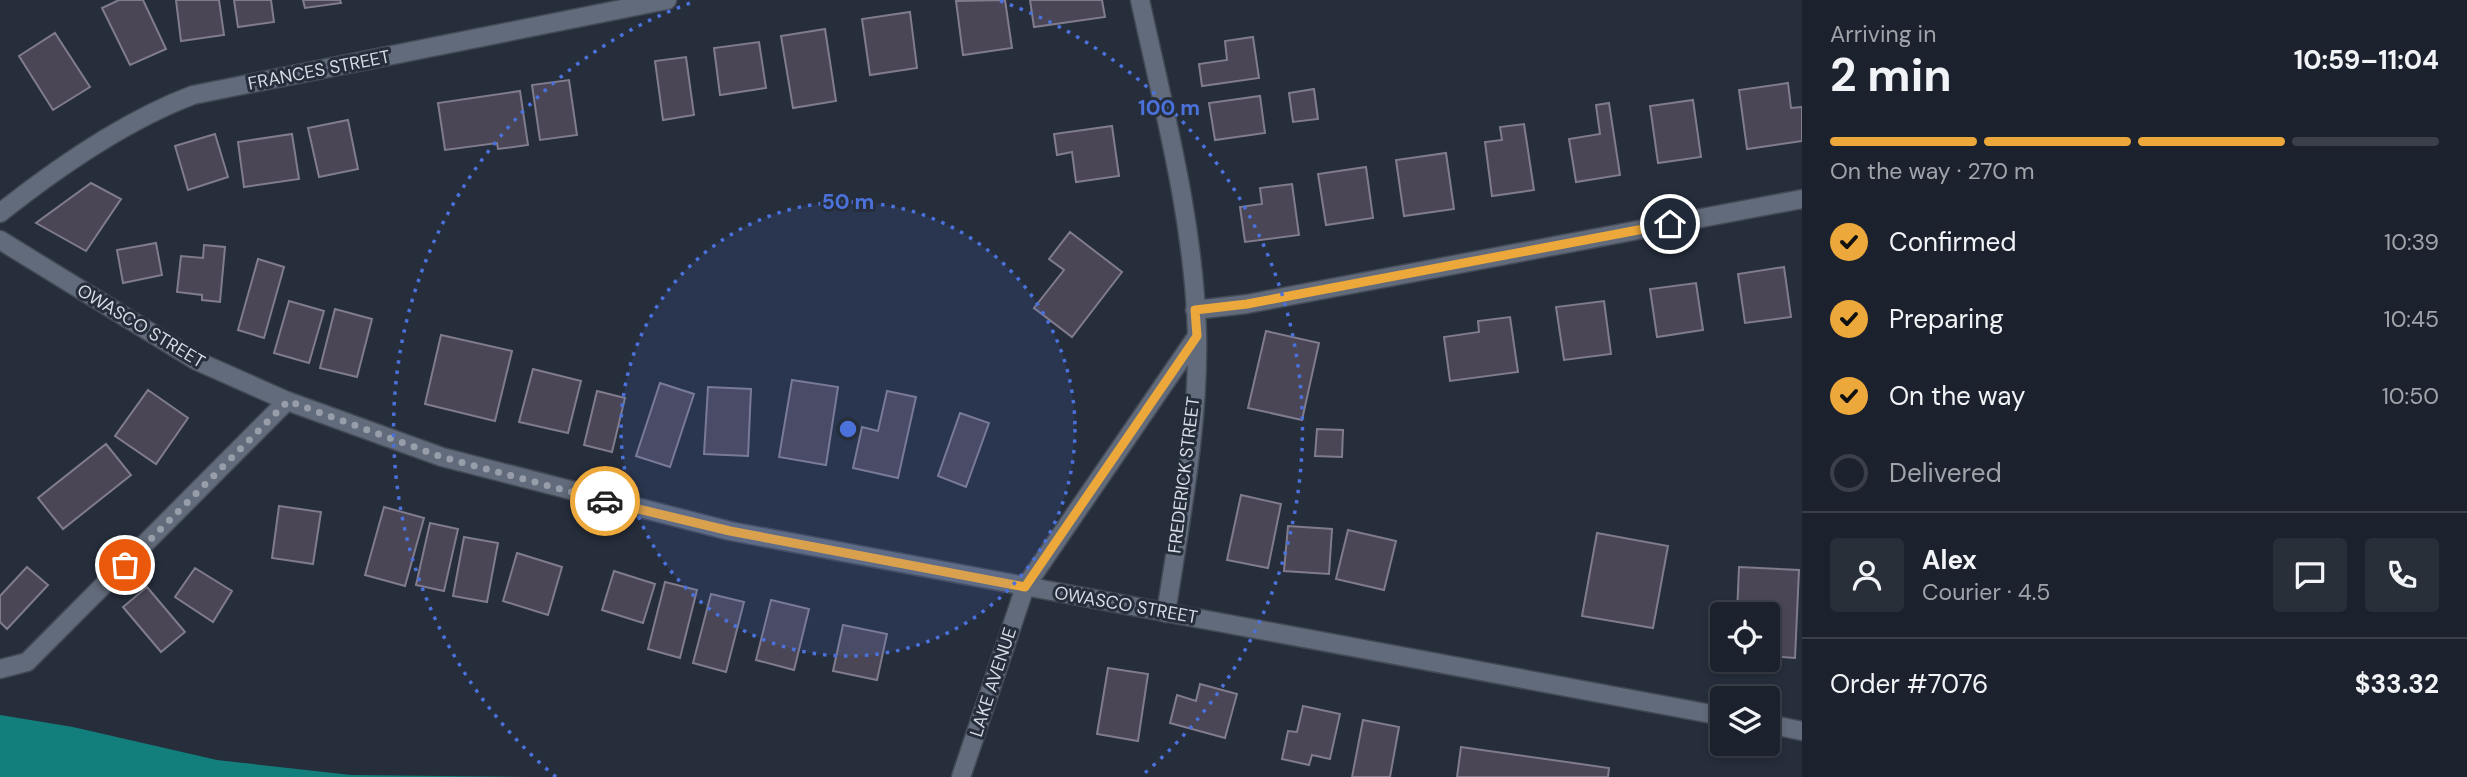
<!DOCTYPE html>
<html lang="en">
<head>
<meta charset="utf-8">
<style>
  :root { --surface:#1c222d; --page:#292f39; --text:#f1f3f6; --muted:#a0a4aa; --line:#3a3f49; --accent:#eda83b }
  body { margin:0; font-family:"DM Sans",sans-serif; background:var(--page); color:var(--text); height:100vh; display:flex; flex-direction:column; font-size:26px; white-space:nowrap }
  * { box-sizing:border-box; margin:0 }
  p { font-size:23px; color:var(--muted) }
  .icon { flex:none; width:38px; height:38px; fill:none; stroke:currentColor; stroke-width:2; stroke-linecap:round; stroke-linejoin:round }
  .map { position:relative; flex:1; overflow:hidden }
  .drawer { display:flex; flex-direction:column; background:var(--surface); width:665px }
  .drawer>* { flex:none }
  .controls { position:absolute; left:1710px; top:602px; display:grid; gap:14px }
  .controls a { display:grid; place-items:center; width:70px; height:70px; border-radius:7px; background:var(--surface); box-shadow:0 4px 10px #0003,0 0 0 2px var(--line); font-size:35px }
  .pin { position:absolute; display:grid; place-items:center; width:60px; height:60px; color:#fff; margin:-30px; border:4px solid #fff; border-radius:50%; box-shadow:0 2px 7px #0007 }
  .courier { position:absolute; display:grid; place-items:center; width:70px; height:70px; margin:-35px; border:5px solid #eda83b; border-radius:50%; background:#fff; color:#222; box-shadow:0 2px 9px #0007 }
  .headline em { font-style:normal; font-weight:700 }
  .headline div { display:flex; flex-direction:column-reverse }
  .headline { display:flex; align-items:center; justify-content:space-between; height:119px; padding:0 28px }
  h1 { font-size:46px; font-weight:700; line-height:52px }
  .bar { display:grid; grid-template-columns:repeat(4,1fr); gap:10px 7px; align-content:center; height:84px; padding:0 28px }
  .bar i { height:9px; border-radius:5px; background:var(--line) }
  .bar .current { background:var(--accent) }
  .bar p { grid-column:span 4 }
  .line { display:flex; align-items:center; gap:18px; padding:0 28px; border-top:2px solid var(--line) }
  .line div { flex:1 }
  .round { display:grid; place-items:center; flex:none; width:74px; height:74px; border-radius:7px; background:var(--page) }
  ol { padding:0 28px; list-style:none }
  li { display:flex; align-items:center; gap:21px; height:77px }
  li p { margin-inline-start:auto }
  li .icon { padding:7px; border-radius:50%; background:var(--accent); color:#111; stroke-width:4 }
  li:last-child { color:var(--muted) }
  li i { width:38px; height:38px; border:4px solid var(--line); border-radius:50% }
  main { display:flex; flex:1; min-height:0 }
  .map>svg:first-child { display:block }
  .water { fill:#127f7d }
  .building { fill:#4a4656; stroke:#807c8d; stroke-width:2 }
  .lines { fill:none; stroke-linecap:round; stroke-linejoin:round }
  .street-casing { stroke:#434954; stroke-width:21 }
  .secondary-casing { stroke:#434954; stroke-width:21 }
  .street { stroke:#626b7b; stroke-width:18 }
  .secondary { stroke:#626b7b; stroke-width:18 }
  .done { stroke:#989ea9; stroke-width:7; stroke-dasharray:0 12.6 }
  .route { stroke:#eda83b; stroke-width:9 }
  .ring { fill:none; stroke:#4b71db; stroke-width:3.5; stroke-dasharray:3.5 7 }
  .labels { text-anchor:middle; stroke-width:6; stroke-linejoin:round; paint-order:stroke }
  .street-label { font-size:18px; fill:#d6dbe4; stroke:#262e3c }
  .centre { fill:#4b71db; stroke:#262e3c; stroke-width:3.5 }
  .ring-label { font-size:21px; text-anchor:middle; font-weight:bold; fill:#4b71db; stroke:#262e3c; stroke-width:6; stroke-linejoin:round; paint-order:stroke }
</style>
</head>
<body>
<main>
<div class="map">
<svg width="1802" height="777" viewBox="0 0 1802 777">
  <rect width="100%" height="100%" fill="#262e3c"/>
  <path class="water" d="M 0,715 L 73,727 L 217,760 L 351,775 L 527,777 L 0,777 Z"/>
  <path class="building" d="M 119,0 L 143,0 L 166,49 L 130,65 L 102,8 Z
    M 176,0 L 219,0 L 224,35 L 181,41 Z
    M 234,0 L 271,0 L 274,22 L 238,27 Z
    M 303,0 L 340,0 L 341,3 L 305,8 Z
    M 1005,0 L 1012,48 L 963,55 L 956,1 Z
    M 1030,0 L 1102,0 L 1105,17 L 1034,27 Z
    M 910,12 L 917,68 L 870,75 L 862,19 Z
    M 825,29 L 836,101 L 793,108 L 781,36 Z
    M 55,33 L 90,87 L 53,110 L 19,56 Z
    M 1253,37 L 1259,78 L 1202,86 L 1199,64 L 1227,60 L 1225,41 Z
    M 759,42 L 766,88 L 720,95 L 714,48 Z
    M 686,57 L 694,115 L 663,120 L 655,61 Z
    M 569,80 L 577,135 L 540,140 L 532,85 Z
    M 1788,83 L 1791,108 L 1802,107 L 1802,141 L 1747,149 L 1739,90 Z
    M 1314,89 L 1318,119 L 1293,122 L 1289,93 Z
    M 520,91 L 528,145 L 498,149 L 497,143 L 445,150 L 438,103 Z
    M 1260,96 L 1265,133 L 1215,140 L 1209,103 Z
    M 1693,100 L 1701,157 L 1658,163 L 1650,106 Z
    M 1609,103 L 1620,175 L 1576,182 L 1569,139 L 1600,134 L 1596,105 Z
    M 348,120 L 358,169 L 319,177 L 308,128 Z
    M 1524,124 L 1534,190 L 1492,196 L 1485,142 L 1502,140 L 1500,127 Z
    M 1112,126 L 1119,176 L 1076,182 L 1072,152 L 1057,155 L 1054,134 Z
    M 215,134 L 228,177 L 188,190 L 175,146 Z
    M 292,134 L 299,179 L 244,187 L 238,142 Z
    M 1446,153 L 1454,209 L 1404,216 L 1396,160 Z
    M 1366,167 L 1373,218 L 1326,225 L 1318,174 Z
    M 91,183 L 121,199 L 86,251 L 36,223 Z
    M 1292,184 L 1299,235 L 1245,242 L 1240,207 L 1262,204 L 1260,188 Z
    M 1070,232 L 1122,272 L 1072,337 L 1034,308 L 1064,270 L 1049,259 Z
    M 156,243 L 162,275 L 123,283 L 117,250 Z
    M 204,245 L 225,247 L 220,302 L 202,300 L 202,295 L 177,292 L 181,256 L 203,258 Z
    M 258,259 L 284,267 L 264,338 L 238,330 Z
    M 1784,267 L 1791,317 L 1745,323 L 1738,274 Z
    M 1696,283 L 1703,330 L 1657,337 L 1650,289 Z
    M 289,301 L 324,311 L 309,363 L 274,353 Z
    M 1604,301 L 1611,354 L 1564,360 L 1556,307 Z
    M 335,309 L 372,319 L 357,377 L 320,368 Z
    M 1510,317 L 1518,372 L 1450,381 L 1444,337 L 1479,332 L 1478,321 Z
    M 1266,331 L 1319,343 L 1302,420 L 1248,408 Z
    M 441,335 L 512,351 L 495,421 L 425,404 Z
    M 533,369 L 581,381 L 568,433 L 519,422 Z
    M 792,380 L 838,387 L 826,465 L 779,457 Z
    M 660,383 L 694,394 L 670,467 L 636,456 Z
    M 708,387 L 751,389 L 748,456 L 704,454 Z
    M 148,390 L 188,418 L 156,464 L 115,436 Z
    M 597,391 L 625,398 L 612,452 L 584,445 Z
    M 887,391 L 916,397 L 898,478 L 853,468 L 862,427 L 878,431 Z
    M 960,413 L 989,423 L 966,487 L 938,476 Z
    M 1317,429 L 1343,430 L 1342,457 L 1315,456 Z
    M 106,444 L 131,475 L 63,529 L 38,498 Z
    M 1241,495 L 1281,504 L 1268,568 L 1227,560 Z
    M 279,506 L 321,512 L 313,564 L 272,558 Z
    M 384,507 L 424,518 L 405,586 L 365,575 Z
    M 430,523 L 458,529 L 444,591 L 416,585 Z
    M 1288,526 L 1332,529 L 1329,574 L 1284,571 Z
    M 1348,530 L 1396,541 L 1384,590 L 1336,579 Z
    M 1597,533 L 1668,546 L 1653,628 L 1582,616 Z
    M 464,537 L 498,543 L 487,602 L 453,596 Z
    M 517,553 L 562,567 L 548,615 L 503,601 Z
    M 27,567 L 48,585 L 7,629 L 0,622 L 0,596 Z
    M 1739,567 L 1799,570 L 1795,658 L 1768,656 L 1768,614 L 1737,614 Z
    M 195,568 L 232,591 L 213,622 L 175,597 Z
    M 614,571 L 655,584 L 643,623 L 602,610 Z
    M 665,582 L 697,590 L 680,658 L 648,649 Z
    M 147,587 L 185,632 L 161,652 L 123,607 Z
    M 711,594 L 744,602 L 726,672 L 693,663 Z
    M 771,600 L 809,609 L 794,670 L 756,660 Z
    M 843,625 L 887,634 L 877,680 L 833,671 Z
    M 1108,668 L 1148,674 L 1138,741 L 1097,734 Z
    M 1200,684 L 1237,694 L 1225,738 L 1170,723 L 1177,695 L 1196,701 Z
    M 1303,706 L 1340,714 L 1330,759 L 1312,755 L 1309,765 L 1282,759 L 1288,731 L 1297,732 Z
    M 1363,720 L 1399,727 L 1390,777 L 1352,777 Z
    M 1461,747 L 1609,768 L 1608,777 L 1457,777 Z"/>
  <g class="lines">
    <defs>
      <path id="street" d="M 1140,0 C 1164,110 1194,221 1197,334 C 1199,427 1180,521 1166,613
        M 0,213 C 58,167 124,121 193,95 L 667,0
        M 1195,310 L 1247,304 L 1802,199
        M 1025,587 L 1197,336
        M 0,669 L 27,662 L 287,401"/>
      <path id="secondary" d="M 0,240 L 197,361 L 287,401 L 442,457 L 730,531 L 1722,716
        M 1768,724 L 1802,731
        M 961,777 L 1025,587"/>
    </defs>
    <use href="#street" class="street-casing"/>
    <use href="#secondary" class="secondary-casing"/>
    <use href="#street" class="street"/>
    <use href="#secondary" class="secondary"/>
  </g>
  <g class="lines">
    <path class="done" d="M 125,565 L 288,401 L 442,457 L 605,501"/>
    <path class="route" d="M 605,501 L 730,531 L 1025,587 L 1197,336 L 1195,310 L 1247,304 L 1670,224"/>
  </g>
  <circle cx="848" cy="429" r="227" fill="#4b71db" fill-opacity=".12"/>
  <g class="ring">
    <circle cx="848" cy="429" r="227"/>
    <path d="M556 777A454 454 0 0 1 696 1M1000 1A454 454 0 0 1 1140 777"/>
  </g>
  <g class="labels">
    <g class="street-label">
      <text transform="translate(319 70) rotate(-11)" y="6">FRANCES STREET</text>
      <text transform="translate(141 326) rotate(31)" y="6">OWASCO STREET</text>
      <text transform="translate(1184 475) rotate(-83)" y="6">FREDERICK STREET</text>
      <text transform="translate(1126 605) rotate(10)" y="6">OWASCO STREET</text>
      <text transform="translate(993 682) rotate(-72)" y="6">LAKE AVENUE</text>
    </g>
  </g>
  <circle cx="848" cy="429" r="10" class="centre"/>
  <g class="ring-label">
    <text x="1169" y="115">100 m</text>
    <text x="848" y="209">50 m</text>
  </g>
</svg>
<div class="controls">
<a><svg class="icon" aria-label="locate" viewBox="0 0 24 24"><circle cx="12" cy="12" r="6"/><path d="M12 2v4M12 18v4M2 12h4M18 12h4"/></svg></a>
<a><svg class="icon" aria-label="layers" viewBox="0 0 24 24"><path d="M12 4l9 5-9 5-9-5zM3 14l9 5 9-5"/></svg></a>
</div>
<div class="pin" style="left:125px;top:565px;background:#ea580c"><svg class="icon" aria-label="bag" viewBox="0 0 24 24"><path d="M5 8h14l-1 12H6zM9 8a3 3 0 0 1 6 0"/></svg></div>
<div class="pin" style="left:1670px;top:224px;background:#1f2937"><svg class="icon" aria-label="home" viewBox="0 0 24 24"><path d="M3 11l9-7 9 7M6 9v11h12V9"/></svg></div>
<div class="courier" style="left:605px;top:501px"><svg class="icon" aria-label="car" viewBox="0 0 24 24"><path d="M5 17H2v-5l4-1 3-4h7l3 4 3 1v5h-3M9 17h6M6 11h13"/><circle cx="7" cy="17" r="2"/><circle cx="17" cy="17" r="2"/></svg></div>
</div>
<section class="drawer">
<div class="headline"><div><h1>2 min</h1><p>Arriving in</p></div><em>10:59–11:04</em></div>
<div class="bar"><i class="current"></i><i class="current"></i><i class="current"></i><i></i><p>On the way · 270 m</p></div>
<ol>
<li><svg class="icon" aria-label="check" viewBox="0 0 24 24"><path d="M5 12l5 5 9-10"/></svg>Confirmed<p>10:39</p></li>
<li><svg class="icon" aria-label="check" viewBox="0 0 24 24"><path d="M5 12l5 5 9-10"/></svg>Preparing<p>10:45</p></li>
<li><svg class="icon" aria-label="check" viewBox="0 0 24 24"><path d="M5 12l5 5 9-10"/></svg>On the way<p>10:50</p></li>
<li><i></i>Delivered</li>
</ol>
<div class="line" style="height:126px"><a class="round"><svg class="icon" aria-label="person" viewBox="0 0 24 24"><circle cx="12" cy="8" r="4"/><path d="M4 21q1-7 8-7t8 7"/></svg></a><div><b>Alex</b><p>Courier · 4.5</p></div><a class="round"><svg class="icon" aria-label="chat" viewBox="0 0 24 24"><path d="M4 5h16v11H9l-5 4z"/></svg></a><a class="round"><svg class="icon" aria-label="phone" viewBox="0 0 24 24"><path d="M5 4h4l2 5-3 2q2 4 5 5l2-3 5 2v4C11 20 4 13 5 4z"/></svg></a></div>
<div class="line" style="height:91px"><div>Order #7076</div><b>$33.32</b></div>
</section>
</main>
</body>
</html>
